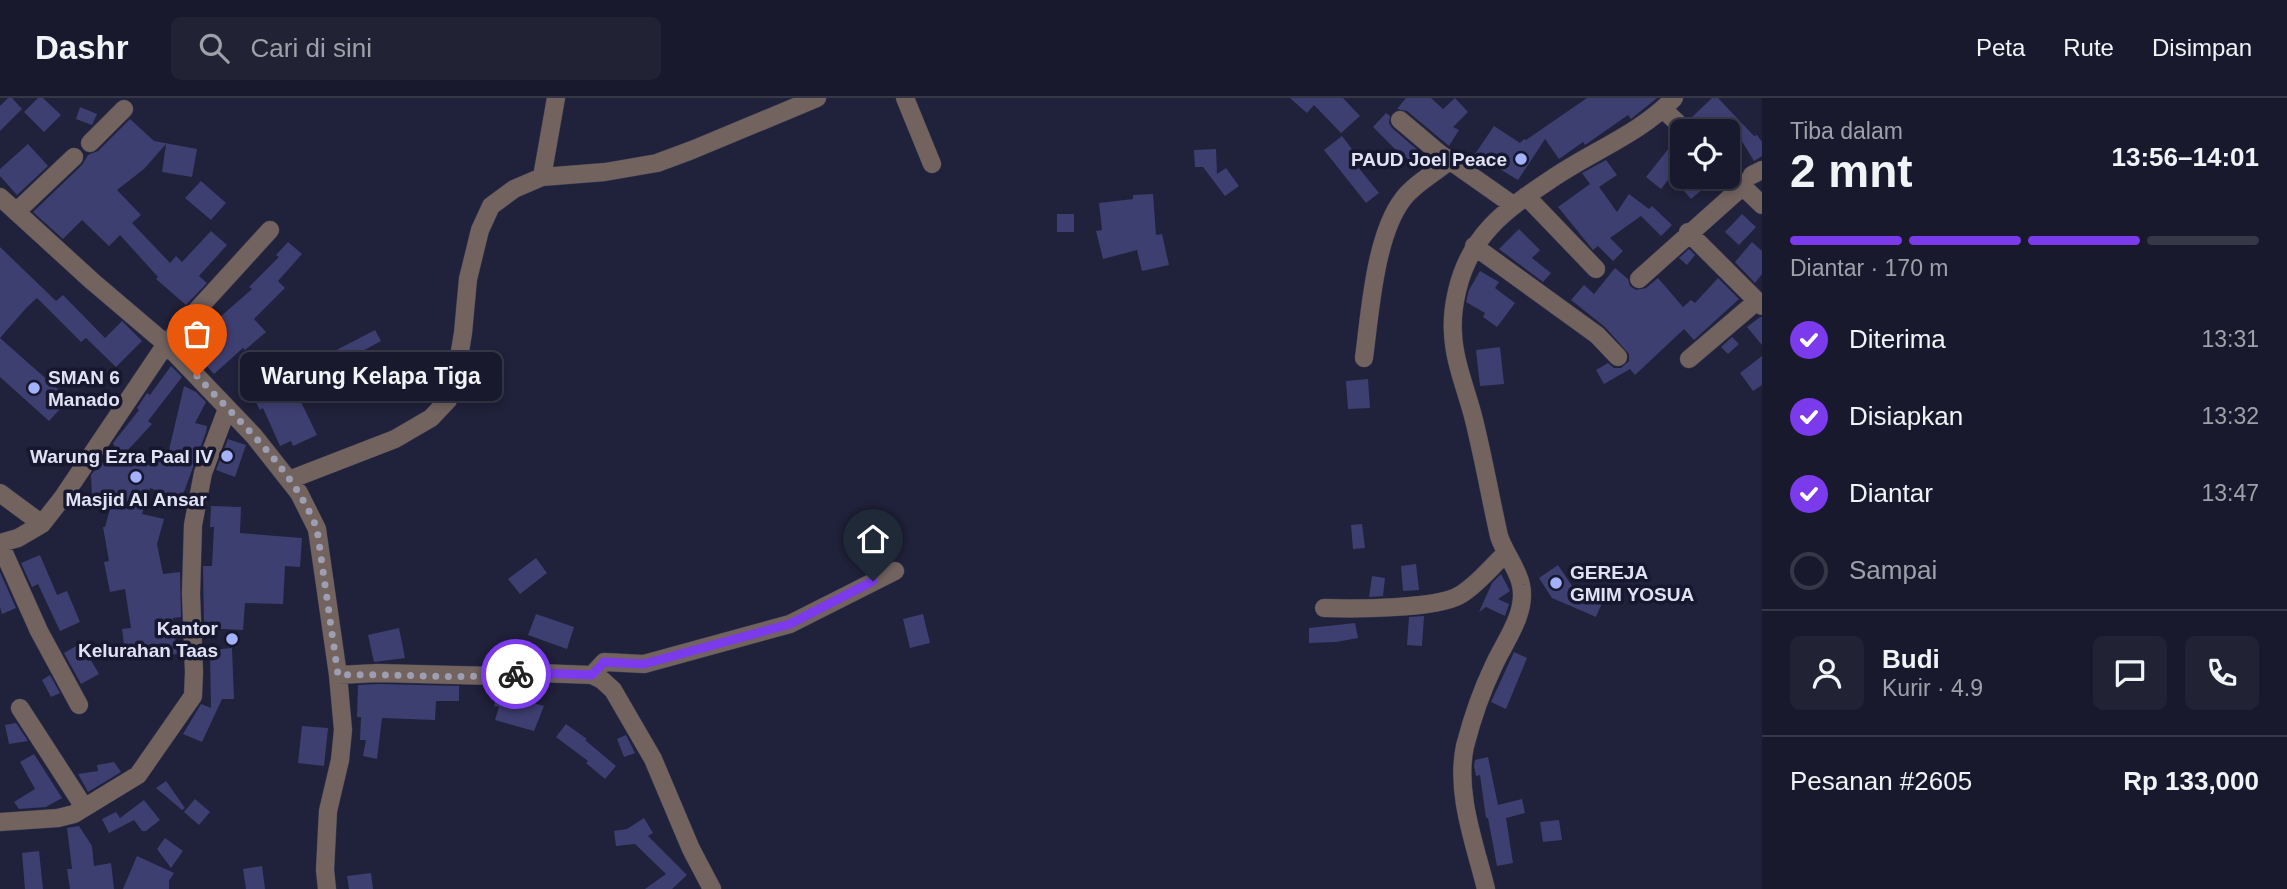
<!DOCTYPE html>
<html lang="id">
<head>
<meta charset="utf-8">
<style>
  :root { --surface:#18192c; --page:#212234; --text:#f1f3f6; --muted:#9fa0a9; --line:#363848; --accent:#7c3aed }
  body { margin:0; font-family:Arial,sans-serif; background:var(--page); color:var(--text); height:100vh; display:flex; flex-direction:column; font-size:26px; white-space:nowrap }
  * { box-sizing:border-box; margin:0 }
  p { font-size:23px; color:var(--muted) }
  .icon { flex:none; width:38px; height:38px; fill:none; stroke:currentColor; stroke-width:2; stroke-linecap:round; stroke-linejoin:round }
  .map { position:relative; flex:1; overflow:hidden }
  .sheet { display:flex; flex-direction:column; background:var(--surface); width:525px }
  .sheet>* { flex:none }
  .buttons { position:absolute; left:1670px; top:21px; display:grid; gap:14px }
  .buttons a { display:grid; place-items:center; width:70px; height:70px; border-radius:10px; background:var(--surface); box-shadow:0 4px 10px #0003,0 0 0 2px var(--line); font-size:35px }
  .pin { position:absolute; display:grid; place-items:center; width:60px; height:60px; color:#fff; margin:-72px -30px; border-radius:50% 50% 50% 0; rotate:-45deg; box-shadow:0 0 7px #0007 }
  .pin .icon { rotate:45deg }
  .courier { position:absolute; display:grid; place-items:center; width:70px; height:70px; margin:-35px; border:5px solid #7c3aed; border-radius:50%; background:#fff; color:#222; box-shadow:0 2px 9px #0007 }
  .bubble { position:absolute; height:49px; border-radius:10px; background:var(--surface); box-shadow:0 4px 10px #0003,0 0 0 2px var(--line); font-size:23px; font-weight:800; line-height:49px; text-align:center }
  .summary em { font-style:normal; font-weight:800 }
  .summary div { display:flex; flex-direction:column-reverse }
  .summary { display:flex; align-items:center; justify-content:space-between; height:119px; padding:0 28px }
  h1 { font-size:46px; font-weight:800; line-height:52px }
  .bar { display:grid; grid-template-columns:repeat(4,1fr); gap:10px 7px; align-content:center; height:84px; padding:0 28px }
  .bar i { height:9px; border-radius:5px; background:var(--line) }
  .bar .selected { background:var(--accent) }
  .bar p { grid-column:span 4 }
  .line { display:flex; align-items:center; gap:18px; padding:0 28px; border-top:2px solid var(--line) }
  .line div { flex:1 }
  .round { display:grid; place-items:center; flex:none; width:74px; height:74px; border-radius:10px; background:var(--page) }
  ol { padding:0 28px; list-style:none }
  li { display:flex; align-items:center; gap:21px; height:77px }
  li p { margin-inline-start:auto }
  li .icon { padding:7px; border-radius:50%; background:var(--accent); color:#fff; stroke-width:4 }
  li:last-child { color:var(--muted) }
  li i { width:38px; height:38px; border:4px solid var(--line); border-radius:50% }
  header { display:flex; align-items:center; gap:42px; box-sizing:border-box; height:98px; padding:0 35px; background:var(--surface); border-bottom:2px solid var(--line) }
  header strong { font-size:33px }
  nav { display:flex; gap:38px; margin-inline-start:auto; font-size:24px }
  .search { width:490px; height:63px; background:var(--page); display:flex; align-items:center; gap:18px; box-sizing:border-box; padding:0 24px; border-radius:10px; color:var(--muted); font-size:26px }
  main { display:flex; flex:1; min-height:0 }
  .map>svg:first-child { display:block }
  .building { fill:#3e3f71 }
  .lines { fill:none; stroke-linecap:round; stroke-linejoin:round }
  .minor-casing { stroke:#3b3c54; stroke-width:19 }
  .minor { stroke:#72635f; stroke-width:18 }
  .done { stroke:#9d9eb2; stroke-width:7; stroke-dasharray:0 12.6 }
  .route { stroke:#7c3aed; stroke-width:9 }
  .poi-dot { fill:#a4b2fc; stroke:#17182f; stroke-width:2.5 }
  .labels { text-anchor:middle; stroke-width:7; stroke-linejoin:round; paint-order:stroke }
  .poi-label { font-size:19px; font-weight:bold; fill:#e0e2f3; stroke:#17182f; text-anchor:end }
</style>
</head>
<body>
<header>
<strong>Dashr</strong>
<div class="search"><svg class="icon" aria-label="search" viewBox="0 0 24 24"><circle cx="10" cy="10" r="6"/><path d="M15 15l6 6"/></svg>Cari di sini</div>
<nav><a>Peta</a><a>Rute</a><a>Disimpan</a></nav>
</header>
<main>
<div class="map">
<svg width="1762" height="791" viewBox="0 0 1762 791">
  <rect width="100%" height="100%" fill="#20213a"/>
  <path class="building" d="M 8,0 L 12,0 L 22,11 L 0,33 L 0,8 Z
    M 38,0 L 43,0 L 61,17 L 44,34 L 24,14 Z
    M 1290,0 L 1343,0 L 1360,18 L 1341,35 L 1314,7 L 1307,15 Z
    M 1406,0 L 1431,0 L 1443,11 L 1455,0 L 1468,14 L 1453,29 L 1459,32 L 1449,48 L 1407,13 L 1397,11 Z
    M 1587,0 L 1657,0 L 1631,21 L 1628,17 L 1585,47 L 1583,44 L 1559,61 L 1545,41 L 1518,82 L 1475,56 L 1494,28 L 1520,45 L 1524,41 L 1526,42 Z
    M 1712,0 L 1718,0 L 1754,38 L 1757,37 L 1762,44 L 1762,58 L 1754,63 L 1737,35 L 1727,44 L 1727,33 L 1697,33 L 1697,29 L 1690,21 Z
    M 80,9 L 97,16 L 92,27 L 76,21 Z
    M 1386,15 L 1390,18 L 1389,25 L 1392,30 L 1420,54 L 1412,64 L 1395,51 L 1373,29 Z
    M 130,21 L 154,43 L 197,51 L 192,79 L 162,74 L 166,46 L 144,71 L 117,92 L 141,117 L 132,125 L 170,165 L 176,158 L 182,164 L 211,133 L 227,147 L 199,178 L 207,185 L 186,207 L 156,181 L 158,179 L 120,137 L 109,148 L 82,122 L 63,141 L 33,114 L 82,67 L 88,57 L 98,53 Z
    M 1342,38 L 1358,59 L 1353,63 L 1379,95 L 1366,105 L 1324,52 Z
    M 1677,40 L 1682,43 L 1682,79 L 1717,79 L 1691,101 L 1671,78 L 1661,91 L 1646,79 Z
    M 28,46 L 48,68 L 17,97 L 0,78 L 0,71 Z
    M 1216,51 L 1217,76 L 1226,70 L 1239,88 L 1225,98 L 1203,69 L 1195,69 L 1194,52 Z
    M 1606,62 L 1617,77 L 1599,89 L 1617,114 L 1629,96 L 1649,111 L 1652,108 L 1672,127 L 1661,138 L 1641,118 L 1610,140 L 1623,153 L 1613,163 L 1598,148 L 1593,152 L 1558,109 L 1590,86 L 1582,75 Z
    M 201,83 L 226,105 L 211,122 L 185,100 Z
    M 1153,96 L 1156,137 L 1162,136 L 1169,167 L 1142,173 L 1137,152 L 1103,161 L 1096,133 L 1102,132 L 1099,105 L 1133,101 L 1133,97 Z
    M 1057,116 L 1074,116 L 1074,134 L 1057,134 Z
    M 1742,116 L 1756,129 L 1739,147 L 1725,134 Z
    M 1519,131 L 1540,152 L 1532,160 L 1551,175 L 1543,184 L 1499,151 Z
    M 288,144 L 302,156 L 278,183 L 285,190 L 254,221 L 266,234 L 245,252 L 243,250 L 214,276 L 185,245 L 209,225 L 211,227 L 252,191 L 249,189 L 279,159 L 276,157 Z
    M 1752,144 L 1762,153 L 1762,176 L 1755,185 L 1735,164 Z
    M 0,149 L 56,203 L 63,197 L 105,240 L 122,223 L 142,243 L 116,269 L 86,240 L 81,244 L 37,200 L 27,209 L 0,240 L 69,301 L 49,323 L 0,279 Z
    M 1689,151 L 1695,157 L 1687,167 L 1679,160 Z
    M 1615,170 L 1628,181 L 1630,188 L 1636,192 L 1646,190 L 1658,180 L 1683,209 L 1691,202 L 1695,205 L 1718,180 L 1739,201 L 1694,242 L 1684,231 L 1635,277 L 1630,271 L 1604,286 L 1596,272 L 1608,265 L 1614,270 L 1621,270 L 1629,263 L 1629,256 L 1605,229 L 1571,202 L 1584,187 L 1594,196 Z
    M 1480,173 L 1499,184 L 1495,190 L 1515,205 L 1497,229 L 1483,219 L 1485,215 L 1466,204 L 1469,192 Z
    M 1760,219 L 1762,219 L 1762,247 L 1747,229 Z
    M 375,232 L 381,243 L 357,256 L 366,275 L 324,295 L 325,297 L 301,304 L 317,337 L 293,348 L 291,343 L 280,348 L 263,310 L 260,312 L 252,296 Z
    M 1732,239 L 1739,246 L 1728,256 L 1721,249 Z
    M 1500,249 L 1504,286 L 1480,288 L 1476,252 Z
    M 1762,258 L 1762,287 L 1753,293 L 1740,275 Z
    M 171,268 L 182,279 L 148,323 L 152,326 L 126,354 L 166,365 L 184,288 L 196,294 L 206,304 L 195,325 L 207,328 L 206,334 L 181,402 L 150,390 L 142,416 L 164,421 L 157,446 L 163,476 L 180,474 L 181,519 L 173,520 L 177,556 L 126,562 L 122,531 L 131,530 L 125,491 L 110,494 L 104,464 L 109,463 L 103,429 L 105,429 L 111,407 L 92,397 L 91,377 L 100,365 L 122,364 L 113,345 L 139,312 L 137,310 L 147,295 L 150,297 Z
    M 1368,281 L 1370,310 L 1348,311 L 1346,283 Z
    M 228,341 L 246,347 L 235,379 L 216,372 Z
    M 211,408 L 241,409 L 240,435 L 302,440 L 300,469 L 285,468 L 283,506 L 245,505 L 243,532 L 204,530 L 203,468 L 212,468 L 214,429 L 210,429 Z
    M 1362,426 L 1365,450 L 1353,451 L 1351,427 Z
    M 40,457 L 57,497 L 67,493 L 80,524 L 60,533 L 38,486 L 32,489 L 21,465 Z
    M 536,460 L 547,475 L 520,496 L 508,481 Z
    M 1416,466 L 1419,492 L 1403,493 L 1401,468 Z
    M 1558,467 L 1576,494 L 1602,505 L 1596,519 L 1552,500 L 1539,480 Z
    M 0,474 L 16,510 L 2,516 L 0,509 Z
    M 1501,476 L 1510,493 L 1498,501 L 1509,506 L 1505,518 L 1486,509 L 1479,514 L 1492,485 Z
    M 1372,478 L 1385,480 L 1383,498 L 1369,499 Z
    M 536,516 L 574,529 L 567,551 L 528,537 Z
    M 923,516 L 930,545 L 910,550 L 903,521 Z
    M 1424,518 L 1422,548 L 1407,547 L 1409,519 Z
    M 1355,525 L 1358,540 L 1336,544 L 1309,545 L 1309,530 Z
    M 399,530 L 405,560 L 374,564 L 368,537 Z
    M 81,545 L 99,576 L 81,586 L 64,555 Z
    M 232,550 L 234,601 L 222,601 L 202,644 L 183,636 L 201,606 L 211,610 L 210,552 Z
    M 1514,554 L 1527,560 L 1506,611 L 1491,604 Z
    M 50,577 L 60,595 L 51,599 L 42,582 Z
    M 378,586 L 459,588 L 459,603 L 436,603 L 435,622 L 382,620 L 377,661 L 363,658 L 366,642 L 360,642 L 361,619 L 357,619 L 358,587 Z
    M 497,595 L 544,608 L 534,633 L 495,622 L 499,609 L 494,608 Z
    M 16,625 L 28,643 L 9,646 L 5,627 Z
    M 566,626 L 587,641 L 585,642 L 616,668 L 605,681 L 586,665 L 588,663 L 556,639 Z
    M 302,628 L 328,630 L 324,668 L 298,665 Z
    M 626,637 L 635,655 L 624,659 L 617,641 Z
    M 34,656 L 62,700 L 46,709 L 19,711 L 14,704 L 35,691 L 20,664 Z
    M 1488,659 L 1498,707 L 1522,701 L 1525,715 L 1506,720 L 1513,765 L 1497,768 L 1488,720 L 1486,720 L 1480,677 L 1476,678 L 1474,668 L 1475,662 Z
    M 114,664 L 121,674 L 88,694 L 78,676 L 98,673 L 97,667 Z
    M 166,683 L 185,710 L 182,712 L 156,690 Z
    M 195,701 L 210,714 L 199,727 L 184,714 Z
    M 144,702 L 160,722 L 146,733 L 142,733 L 134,722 L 109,735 L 102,721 L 116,714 L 120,720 Z
    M 644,720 L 653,735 L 648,738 L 687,777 L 672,791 L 645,791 L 666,776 L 635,746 L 616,748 L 614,733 L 627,731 Z
    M 1559,722 L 1562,742 L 1543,744 L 1540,724 Z
    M 79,728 L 92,748 L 94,768 L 111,765 L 114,791 L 70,791 L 67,771 L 72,771 L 67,730 Z
    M 165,740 L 183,753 L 171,770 L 157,751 Z
    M 39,753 L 43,791 L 25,791 L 22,755 Z
    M 137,758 L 174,775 L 169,783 L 169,791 L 123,791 Z
    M 262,768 L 265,791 L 246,791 L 243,771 Z
    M 371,775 L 373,791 L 349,791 L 347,778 Z"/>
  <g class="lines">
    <defs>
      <path id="minor" d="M 905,0 L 932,66
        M 1663,11 L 1686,33
        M 1400,22 L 1439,55 L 1513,107
        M 90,45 L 124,11
        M 1727,73 L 1762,107
        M 1752,77 L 1762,72
        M 542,79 L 556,0
        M 1526,98 L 1596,171
        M 0,99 L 92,183 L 166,246 L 254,338 L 299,395 L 317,431 L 338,577 L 343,632 L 340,662 L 328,713 L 325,772 L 327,791
        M 16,114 L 74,59
        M 1688,134 L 1762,208
        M 1474,148 L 1597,237 L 1618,259
        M 1639,181 L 1743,88
        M 1364,260 C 1370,215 1375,137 1403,101 C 1414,86 1435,75 1449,63
        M 1689,261 L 1757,203
        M 289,382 L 395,341 L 431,320 L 448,302 L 455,283 L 463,235 L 468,181 L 480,132 L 491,108 L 514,91 L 542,79 L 605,74 L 657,65 L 692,52 L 817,0
        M 0,395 L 42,426
        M 0,445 L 18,440 L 42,426 L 63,399 L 166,246 L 270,132
        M 0,446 L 39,533 L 79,607
        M 1324,510 C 1354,511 1437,511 1460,497 C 1477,487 1491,469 1505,456
        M 338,577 L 378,575 L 494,578 L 539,575 L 592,577 L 602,582 L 613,592 L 653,661 L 691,751 L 712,791
        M 592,577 L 604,564 L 644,566 L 790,526 L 895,473
        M 20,610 L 84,709
        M 0,724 L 58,720 L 74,716 L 138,677 L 193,598 L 194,574 L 191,496 L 193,427 L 203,375 L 227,311
        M 1486,791 C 1475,746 1455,695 1465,648 C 1472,621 1482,592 1494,567 C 1505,543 1527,515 1521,487 C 1518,471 1504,454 1499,438 C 1490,398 1483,357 1473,318 C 1466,291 1454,263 1453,235 C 1452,221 1454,206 1457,193 C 1470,137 1505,112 1550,82 C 1590,54 1640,36 1674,0"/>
    </defs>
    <use href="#minor" class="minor-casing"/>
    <use href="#minor" class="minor"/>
  </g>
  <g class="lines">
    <path class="done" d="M 197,278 C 240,325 293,370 317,431 L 338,577 C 397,575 457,582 516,576"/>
    <path class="route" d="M 516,576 L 539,575 L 592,577 L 604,564 L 644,566 L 790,526 L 873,483"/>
  </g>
  <g class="poi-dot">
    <circle cx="1521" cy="61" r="7"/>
    <circle cx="34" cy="290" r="7"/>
    <circle cx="227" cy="358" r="7"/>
    <circle cx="136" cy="379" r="7"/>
    <circle cx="1556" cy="485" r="7"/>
    <circle cx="232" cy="541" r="7"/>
  </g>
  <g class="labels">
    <g class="poi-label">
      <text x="1507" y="68">PAUD Joel Peace</text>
      <text x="48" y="286" text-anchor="start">SMAN 6<tspan x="48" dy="22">Manado</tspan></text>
      <text x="213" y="365">Warung Ezra Paal IV</text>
      <text x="136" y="408" text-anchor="middle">Masjid Al Ansar</text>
      <text x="1570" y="481" text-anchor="start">GEREJA<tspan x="1570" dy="22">GMIM YOSUA</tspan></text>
      <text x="218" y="537">Kantor<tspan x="218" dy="22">Kelurahan Taas</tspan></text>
    </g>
  </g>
</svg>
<div class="buttons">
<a><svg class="icon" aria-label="locate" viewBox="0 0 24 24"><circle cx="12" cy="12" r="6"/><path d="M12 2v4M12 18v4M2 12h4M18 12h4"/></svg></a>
</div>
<div class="pin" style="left:197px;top:278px;background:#ea580c"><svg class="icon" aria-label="bag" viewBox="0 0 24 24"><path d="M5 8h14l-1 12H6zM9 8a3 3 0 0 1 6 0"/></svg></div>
<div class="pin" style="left:873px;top:483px;background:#1f2937"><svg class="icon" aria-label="home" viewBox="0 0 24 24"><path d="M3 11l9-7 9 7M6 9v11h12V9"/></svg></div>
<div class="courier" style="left:516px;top:576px"><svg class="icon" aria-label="bike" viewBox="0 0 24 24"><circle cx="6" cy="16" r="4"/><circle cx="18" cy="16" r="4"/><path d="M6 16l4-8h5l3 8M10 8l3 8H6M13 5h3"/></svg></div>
<div class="bubble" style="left:240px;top:254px;width:262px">Warung Kelapa Tiga</div>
</div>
<section class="sheet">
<div class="summary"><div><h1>2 mnt</h1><p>Tiba dalam</p></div><em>13:56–14:01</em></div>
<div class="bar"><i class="selected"></i><i class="selected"></i><i class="selected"></i><i></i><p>Diantar · 170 m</p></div>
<ol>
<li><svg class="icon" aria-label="check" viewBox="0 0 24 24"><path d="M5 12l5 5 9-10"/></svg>Diterima<p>13:31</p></li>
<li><svg class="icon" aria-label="check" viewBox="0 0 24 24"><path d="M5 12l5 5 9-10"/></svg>Disiapkan<p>13:32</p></li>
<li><svg class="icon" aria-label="check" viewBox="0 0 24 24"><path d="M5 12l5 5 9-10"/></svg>Diantar<p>13:47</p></li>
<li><i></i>Sampai</li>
</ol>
<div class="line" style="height:126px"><a class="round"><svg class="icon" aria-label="person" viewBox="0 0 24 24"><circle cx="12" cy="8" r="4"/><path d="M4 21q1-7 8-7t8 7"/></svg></a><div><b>Budi</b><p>Kurir · 4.9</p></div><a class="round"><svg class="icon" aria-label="chat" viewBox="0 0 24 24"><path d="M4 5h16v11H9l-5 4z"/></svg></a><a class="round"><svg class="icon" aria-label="phone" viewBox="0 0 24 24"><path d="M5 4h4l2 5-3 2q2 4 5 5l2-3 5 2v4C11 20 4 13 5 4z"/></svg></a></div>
<div class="line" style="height:91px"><div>Pesanan #2605</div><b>Rp 133,000</b></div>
</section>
</main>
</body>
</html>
